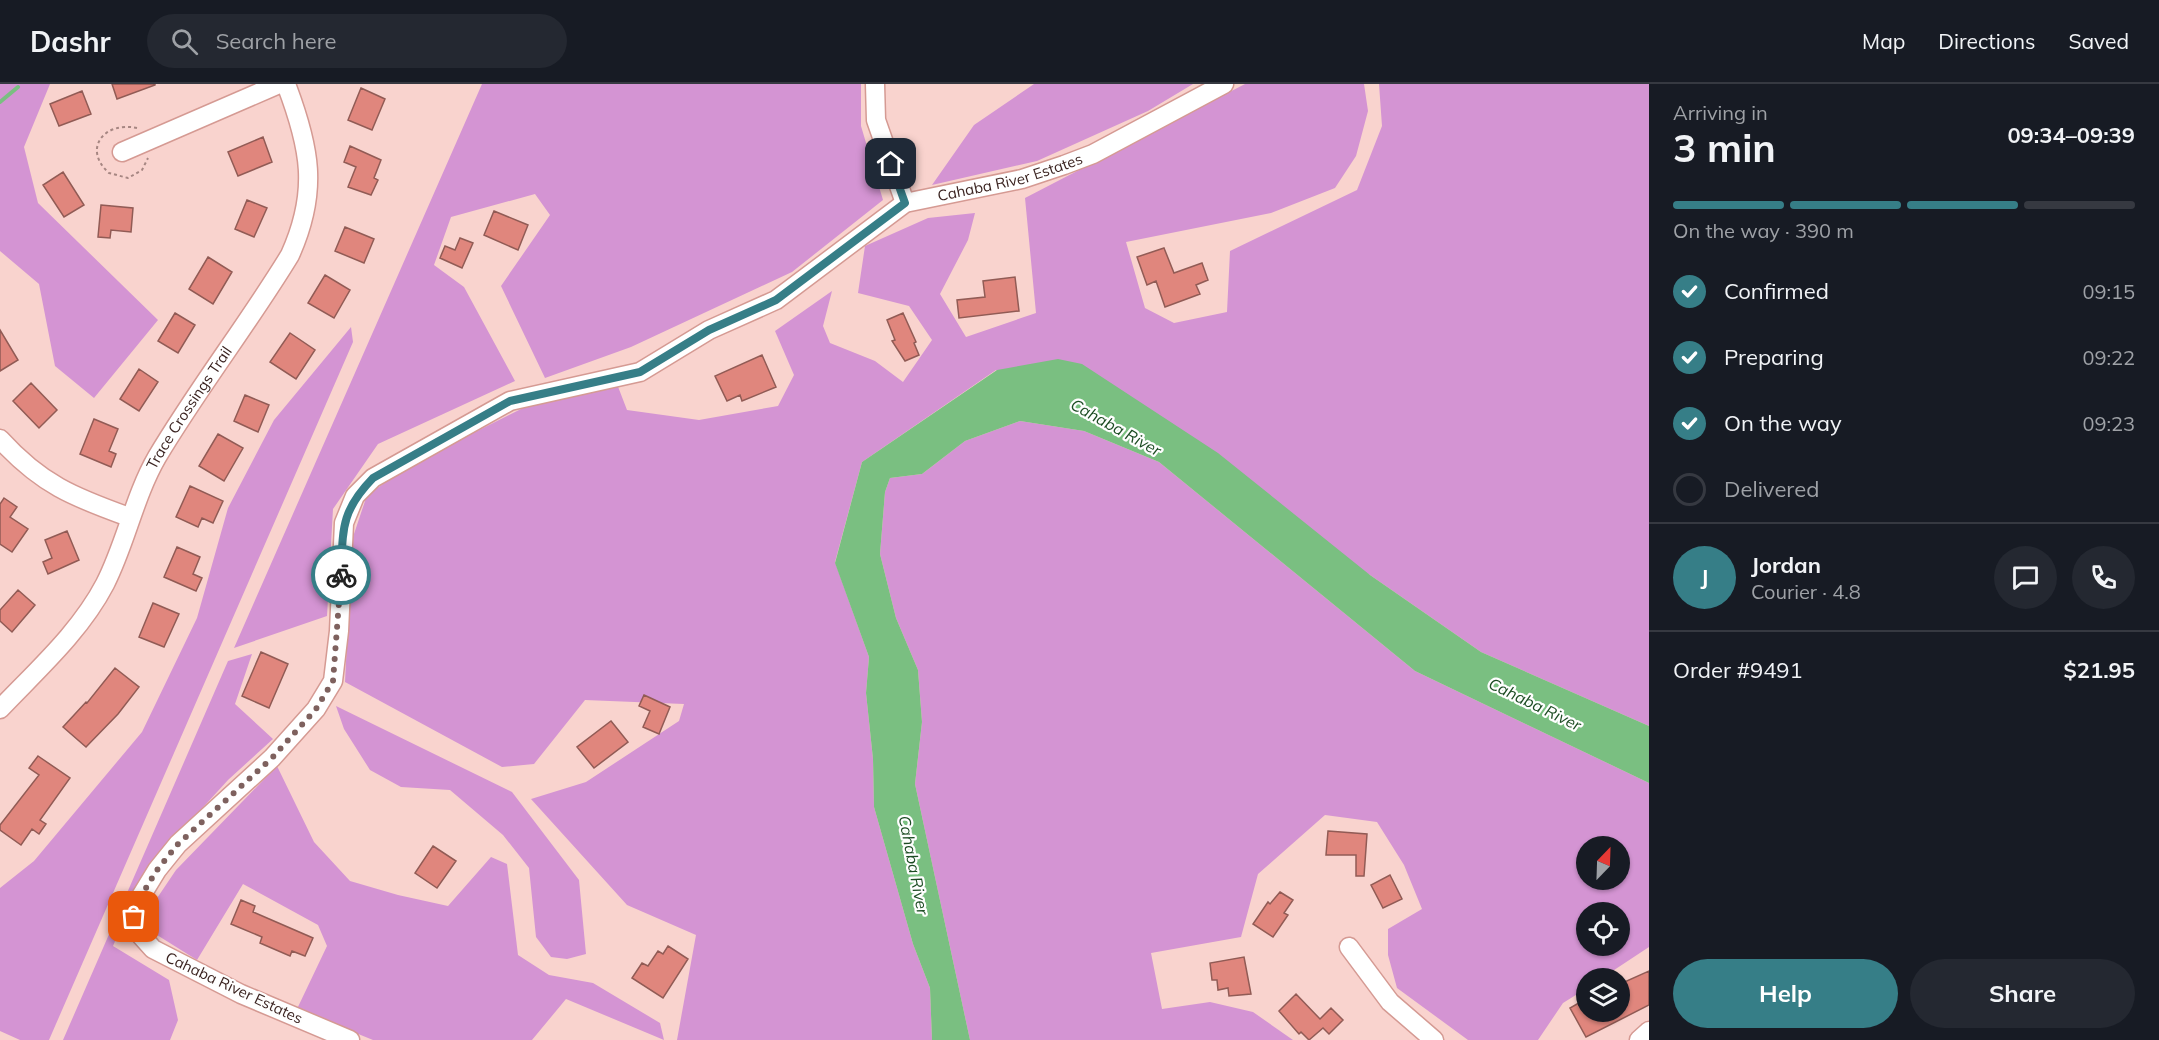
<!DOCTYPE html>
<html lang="en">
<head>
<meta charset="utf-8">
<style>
  :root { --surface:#171b24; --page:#242831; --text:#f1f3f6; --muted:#9ea1a6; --line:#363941; --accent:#367e87 }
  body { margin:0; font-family:Mulish,sans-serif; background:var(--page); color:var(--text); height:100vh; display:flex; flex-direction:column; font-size:22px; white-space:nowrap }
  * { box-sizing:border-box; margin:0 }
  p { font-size:20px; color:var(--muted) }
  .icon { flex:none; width:33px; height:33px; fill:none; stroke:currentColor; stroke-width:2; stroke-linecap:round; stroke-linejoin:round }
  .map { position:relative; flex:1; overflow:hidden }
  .details { display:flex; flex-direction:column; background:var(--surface); width:510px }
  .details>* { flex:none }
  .needle { width:39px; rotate:23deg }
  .controls { position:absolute; left:1576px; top:752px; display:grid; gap:12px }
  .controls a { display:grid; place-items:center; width:54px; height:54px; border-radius:50%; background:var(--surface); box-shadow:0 2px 4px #0004; font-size:30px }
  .pin { position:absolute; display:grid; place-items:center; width:51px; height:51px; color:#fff; margin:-26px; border-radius:12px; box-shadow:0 3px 9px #0006 }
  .courier { position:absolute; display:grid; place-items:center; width:60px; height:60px; margin:-30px; border:4px solid #367e87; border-radius:50%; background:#fff; color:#222; box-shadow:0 2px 8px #0007 }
  .headline em { font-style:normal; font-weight:700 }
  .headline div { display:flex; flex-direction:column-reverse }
  .headline { display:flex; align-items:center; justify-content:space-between; height:102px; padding:0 24px }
  h1 { font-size:39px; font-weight:700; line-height:45px }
  .bar { display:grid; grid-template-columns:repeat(4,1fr); gap:9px 6px; align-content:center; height:72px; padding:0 24px }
  .bar i { height:8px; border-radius:4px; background:var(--line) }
  .bar .current { background:var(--accent) }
  .bar p { grid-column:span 4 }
  .line { display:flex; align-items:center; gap:15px; padding:0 24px; border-top:2px solid var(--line) }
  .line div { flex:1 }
  .round { display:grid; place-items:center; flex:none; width:63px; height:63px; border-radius:32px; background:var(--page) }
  ol { padding:0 24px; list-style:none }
  li { display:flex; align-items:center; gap:18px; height:66px }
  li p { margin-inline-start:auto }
  li .icon { padding:6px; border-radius:50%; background:var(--accent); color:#fff; stroke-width:4 }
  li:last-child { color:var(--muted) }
  li i { width:33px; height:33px; border:3px solid var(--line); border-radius:50% }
  .button { display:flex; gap:12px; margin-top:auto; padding:12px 24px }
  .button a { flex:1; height:69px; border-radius:36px; background:var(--accent); color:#fff; font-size:24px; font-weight:700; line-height:69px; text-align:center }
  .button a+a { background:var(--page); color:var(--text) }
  header { display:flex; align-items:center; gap:36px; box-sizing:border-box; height:84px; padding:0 30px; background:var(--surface); border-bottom:2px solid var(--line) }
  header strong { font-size:28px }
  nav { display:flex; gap:33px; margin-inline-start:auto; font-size:21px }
  .search { width:420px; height:54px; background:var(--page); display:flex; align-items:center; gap:15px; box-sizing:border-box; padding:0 21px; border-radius:33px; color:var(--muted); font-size:22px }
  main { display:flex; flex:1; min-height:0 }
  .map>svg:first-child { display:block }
  .forest { fill:#d494d3; fill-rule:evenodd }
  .water { fill:#7abf81 }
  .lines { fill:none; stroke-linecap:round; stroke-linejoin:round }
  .stream { stroke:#7abf81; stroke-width:4 }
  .building { fill:#e0867d; stroke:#915b55; stroke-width:1.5 }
  .minor-casing { stroke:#d59a93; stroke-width:21 }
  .path { stroke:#a68682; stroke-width:2; stroke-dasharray:3 3; stroke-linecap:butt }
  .minor { stroke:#fff; stroke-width:18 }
  .done { stroke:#7e615e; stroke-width:6; stroke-dasharray:0 10.8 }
  .route { stroke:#367e87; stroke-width:8 }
  .labels { text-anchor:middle; stroke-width:4.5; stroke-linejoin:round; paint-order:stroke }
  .street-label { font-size:15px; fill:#3b2421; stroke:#fefefe }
  .water-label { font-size:16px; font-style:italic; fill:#1c4c23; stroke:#fefefe }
</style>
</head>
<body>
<header>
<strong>Dashr</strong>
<div class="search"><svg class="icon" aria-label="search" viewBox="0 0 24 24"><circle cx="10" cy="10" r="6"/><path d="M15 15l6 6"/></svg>Search here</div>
<nav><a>Map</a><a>Directions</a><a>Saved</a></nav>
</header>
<main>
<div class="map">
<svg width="1649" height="956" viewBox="0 0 1649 956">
  <rect width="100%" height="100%" fill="#f9d3ce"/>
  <path class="forest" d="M 0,0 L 50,0 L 24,63 L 38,119 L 158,236 L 94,314 L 55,282 L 39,200 L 0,167 Z
    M 482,0 L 861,0 L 861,42 L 883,116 L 792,188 L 631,263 L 545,294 L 501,202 L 550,131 L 535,110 L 451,133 L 434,181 L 464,203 L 515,297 L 378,360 L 333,425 L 327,532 L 234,564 Z
    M 1034,0 L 1193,0 L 1148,27 L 1037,77 L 932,101 L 974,41 Z
    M 1245,0 L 1364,0 L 1368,27 L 1356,72 L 1335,104 L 1271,129 L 1126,158 L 1145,224 L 1174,239 L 1227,228 L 1230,167 L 1357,106 L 1382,42 L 1379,0 L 1649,0 L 1649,642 L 1481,568 L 1370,491 L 996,286 L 862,378 L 835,478 L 869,573 L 866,609 L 873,675 L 874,723 L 913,860 L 930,904 L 932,956 L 677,956 L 696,851 L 627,821 L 531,715 L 586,698 L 679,637 L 684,620 L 585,616 L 534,680 L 502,683 L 345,598 L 352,456 L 367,411 L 417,377 L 523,324 L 617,300 L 627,326 L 699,336 L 778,322 L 794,291 L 775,247 L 832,207 L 823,242 L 830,259 L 875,277 L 903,298 L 932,256 L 909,222 L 858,209 L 865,162 L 928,134 L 975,129 L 968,156 L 940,210 L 966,253 L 1036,229 L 1025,114 Z
    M 351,243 L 353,258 L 49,956 L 20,956 L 0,947 L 0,804 L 34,777 L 142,648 L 197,534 L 228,424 L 274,336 Z
    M 1020,337 L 1084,347 L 1159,378 L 1415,587 L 1649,699 L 1649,863 L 1602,894 L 1587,894 L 1587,904 L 1563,919 L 1538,956 L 1468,956 L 1397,904 L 1388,871 L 1388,845 L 1422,825 L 1404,781 L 1377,738 L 1325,731 L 1258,790 L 1241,853 L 1151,869 L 1162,925 L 1210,918 L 1253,928 L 1293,956 L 970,956 L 915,700 L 922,638 L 918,586 L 896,534 L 880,470 L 885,408 L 890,394 L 922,390 L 965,357 ZM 1587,762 L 1620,762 L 1620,795 L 1587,795 ZM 1587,828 L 1620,828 L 1620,861 L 1587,861 Z
    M 252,570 L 235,620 L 273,655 L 228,696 L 145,787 L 113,862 L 169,896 L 178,936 L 170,956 L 63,956 L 228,577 Z
    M 336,622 L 512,708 L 579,796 L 586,870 L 567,875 L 551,873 L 536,853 L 529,784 L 503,751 L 450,706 L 401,703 L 370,686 L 344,645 Z
    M 277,682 L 314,758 L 350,797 L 398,811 L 448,822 L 491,773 L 507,780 L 518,871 L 549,891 L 593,899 L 660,939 L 664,956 L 566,915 L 532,956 L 373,956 L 297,925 L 327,862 L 318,841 L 243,800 L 197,876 L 149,846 L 143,835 L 176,786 Z"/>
  <path class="water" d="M 1058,275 L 1082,280 L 1218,369 L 1370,491 L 1481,568 L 1649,642 L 1649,699 L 1415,587 L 1159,378 L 1084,347 L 1020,337 L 965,357 L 922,390 L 890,394 L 885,408 L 880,470 L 896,534 L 918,586 L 922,638 L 915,700 L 970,956 L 932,956 L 930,904 L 913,860 L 874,723 L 873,675 L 866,609 L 869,573 L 835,479 L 862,378 L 997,286 Z"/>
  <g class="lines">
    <path class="stream" d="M 0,18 L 18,3"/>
  </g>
  <path class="building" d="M 112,0 L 155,0 L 155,1 L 117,15 Z
    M 361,4 L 385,15 L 372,46 L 348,36 Z
    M 82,7 L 91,30 L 59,42 L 50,20 Z
    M 263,53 L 272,78 L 238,92 L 228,68 Z
    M 350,62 L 381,76 L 374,94 L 378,96 L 371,111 L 348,103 L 356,83 L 344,78 Z
    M 63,88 L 84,121 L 64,133 L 43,101 Z
    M 247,116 L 267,124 L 254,153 L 235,145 Z
    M 101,121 L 133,124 L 131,148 L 111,146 L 110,154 L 98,153 Z
    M 494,127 L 528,141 L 518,166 L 484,151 Z
    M 345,143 L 374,155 L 364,179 L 335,167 Z
    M 460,154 L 473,159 L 462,184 L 440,174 L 445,162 L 455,166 Z
    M 1164,164 L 1174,189 L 1202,179 L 1208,196 L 1196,201 L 1200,210 L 1165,223 L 1156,197 L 1147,201 L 1137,173 Z
    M 208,173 L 232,188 L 213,220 L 189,205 Z
    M 325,191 L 350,206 L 334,234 L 308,219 Z
    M 1015,193 L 1019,227 L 959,234 L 957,216 L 985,213 L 983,197 Z
    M 175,229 L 195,241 L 178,269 L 158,257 Z
    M 903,229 L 916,258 L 914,259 L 919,271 L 905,277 L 892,257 L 895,256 L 887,236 Z
    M 0,246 L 18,276 L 0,287 Z
    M 290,249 L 315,266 L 296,295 L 270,278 Z
    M 762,271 L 776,303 L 742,317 L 740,311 L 727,317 L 715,292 Z
    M 139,285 L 158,298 L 139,327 L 120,315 Z
    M 31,299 L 57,326 L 39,344 L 13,317 Z
    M 245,311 L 269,321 L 258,348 L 234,337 Z
    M 94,335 L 118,345 L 109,367 L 116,370 L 111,383 L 80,370 Z
    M 218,350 L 243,364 L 224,397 L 199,382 Z
    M 190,402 L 223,417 L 213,439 L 202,434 L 198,443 L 176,433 Z
    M 4,414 L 17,423 L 10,433 L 28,445 L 12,468 L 0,460 L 0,420 Z
    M 67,447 L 79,476 L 48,490 L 43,478 L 52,474 L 45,456 Z
    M 177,463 L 200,473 L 193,490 L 202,494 L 196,507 L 164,493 Z
    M 18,506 L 35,521 L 12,548 L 0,537 L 0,526 Z
    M 153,519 L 179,530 L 164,563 L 139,553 Z
    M 261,568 L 288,580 L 269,624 L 242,612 Z
    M 115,584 L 139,603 L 118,630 L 86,663 L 63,643 L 86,618 L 87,619 Z
    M 644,611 L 670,623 L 659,650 L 643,643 L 650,627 L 639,622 Z
    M 611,637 L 628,658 L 594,684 L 577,663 Z
    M 38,672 L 70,694 L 40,736 L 46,740 L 39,750 L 32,745 L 21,761 L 0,746 L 0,741 L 39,691 L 29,684 Z
    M 1328,747 L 1367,750 L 1364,792 L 1356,792 L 1356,771 L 1326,771 Z
    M 433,762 L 456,777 L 437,804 L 415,789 Z
    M 1390,791 L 1402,815 L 1383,824 L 1371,801 Z
    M 1280,808 L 1293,816 L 1284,829 L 1288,831 L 1273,853 L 1253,840 L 1268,818 L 1270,820 Z
    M 241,816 L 255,822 L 253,828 L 313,854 L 305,872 L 292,867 L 290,872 L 260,859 L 262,853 L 231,840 Z
    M 668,862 L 688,875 L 663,914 L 632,894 L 642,879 L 648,882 L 658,867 L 663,870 Z
    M 1244,873 L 1251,910 L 1229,912 L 1228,904 L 1218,906 L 1217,896 L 1212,896 L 1210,879 Z
    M 1649,887 L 1649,921 L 1586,953 L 1570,924 L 1584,916 L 1587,927 L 1620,927 L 1620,900 Z
    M 1296,910 L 1320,935 L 1331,924 L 1343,936 L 1329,950 L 1323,944 L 1309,956 L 1301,948 L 1299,950 L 1279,927 Z"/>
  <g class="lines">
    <defs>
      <g id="minor">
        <path d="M 875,0 L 876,36 L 905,119"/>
        <path d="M 122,68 L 279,0"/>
        <path d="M 0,355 C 41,400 73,413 129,433"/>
        <path id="s1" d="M 0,625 C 37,586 80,548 105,500 C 126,459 134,413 157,373 C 198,304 248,240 290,171 C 319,107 310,63 286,0"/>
        <path d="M 1349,863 L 1390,918 L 1434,956"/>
        <path id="s2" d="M 350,956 L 241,910 L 153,865 L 135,845 L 134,833 L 135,822 L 157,786 L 178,760 L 272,674 L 316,625 L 333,597 L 339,547 L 344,439 L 355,412 L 373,394 L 510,317 L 640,288 L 709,246 L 776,216 L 905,119 L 1022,95 L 1064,81 L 1093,70 L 1224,0"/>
        <path d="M 1639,956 L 1649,947"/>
      </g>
    </defs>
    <use href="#minor" class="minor-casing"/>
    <path class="path" d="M 137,44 C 104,37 82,65 109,89 L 128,94 L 142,86 L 148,74"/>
    <use href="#minor" class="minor"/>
  </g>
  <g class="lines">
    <path class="done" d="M 134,833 L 135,822 L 157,786 L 178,760 L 272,674 L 316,625 L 333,597 L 341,491"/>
    <path class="route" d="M 341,491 C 343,446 340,428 373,394 L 510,317 L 640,288 L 709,246 L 776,216 L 905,119 L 891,80"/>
  </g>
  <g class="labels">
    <g class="street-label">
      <text dy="5" stroke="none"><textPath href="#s2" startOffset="1496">Cahaba River Estates</textPath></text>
      <text dy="5" stroke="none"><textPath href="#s1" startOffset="360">Trace Crossings Trail</textPath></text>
      <text transform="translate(234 904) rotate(25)" y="5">Cahaba River Estates</text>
    </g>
    <g class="water-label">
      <text transform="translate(1116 343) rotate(29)" y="6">Cahaba River</text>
      <text transform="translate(1535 620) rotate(26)" y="6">Cahaba River</text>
      <text transform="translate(914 781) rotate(79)" y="6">Cahaba River</text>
    </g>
  </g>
</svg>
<div class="controls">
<a><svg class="needle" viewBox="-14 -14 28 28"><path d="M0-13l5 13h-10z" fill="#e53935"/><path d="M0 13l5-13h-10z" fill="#9ea1a6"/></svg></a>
<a><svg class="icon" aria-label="locate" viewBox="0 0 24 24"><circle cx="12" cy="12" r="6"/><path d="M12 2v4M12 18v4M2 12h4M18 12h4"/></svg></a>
<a><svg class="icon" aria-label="layers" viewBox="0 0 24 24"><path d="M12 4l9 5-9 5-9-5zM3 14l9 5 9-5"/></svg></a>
</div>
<div class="pin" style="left:134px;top:833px;background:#ea580c"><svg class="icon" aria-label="bag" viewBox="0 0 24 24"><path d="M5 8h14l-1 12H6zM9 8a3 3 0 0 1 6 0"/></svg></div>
<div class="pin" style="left:891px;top:80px;background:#1f2937"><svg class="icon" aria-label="home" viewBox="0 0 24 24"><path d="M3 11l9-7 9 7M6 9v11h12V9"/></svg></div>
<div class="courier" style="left:341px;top:491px"><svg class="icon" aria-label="bike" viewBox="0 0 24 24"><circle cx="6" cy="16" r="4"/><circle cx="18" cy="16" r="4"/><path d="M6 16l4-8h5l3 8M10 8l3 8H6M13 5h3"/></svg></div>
</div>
<section class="details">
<div class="headline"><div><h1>3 min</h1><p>Arriving in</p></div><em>09:34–09:39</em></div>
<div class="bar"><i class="current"></i><i class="current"></i><i class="current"></i><i></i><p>On the way · 390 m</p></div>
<ol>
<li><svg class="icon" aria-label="check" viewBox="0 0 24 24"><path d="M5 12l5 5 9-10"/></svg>Confirmed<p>09:15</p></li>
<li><svg class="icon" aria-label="check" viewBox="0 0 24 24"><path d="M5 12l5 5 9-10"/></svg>Preparing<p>09:22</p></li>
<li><svg class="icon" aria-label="check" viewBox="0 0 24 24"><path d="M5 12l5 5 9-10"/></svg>On the way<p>09:23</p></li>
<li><i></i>Delivered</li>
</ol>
<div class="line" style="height:108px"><b class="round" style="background:var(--accent);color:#fff">J</b><div><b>Jordan</b><p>Courier · 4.8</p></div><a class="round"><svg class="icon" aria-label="chat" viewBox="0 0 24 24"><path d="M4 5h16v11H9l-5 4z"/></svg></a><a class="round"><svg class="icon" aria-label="phone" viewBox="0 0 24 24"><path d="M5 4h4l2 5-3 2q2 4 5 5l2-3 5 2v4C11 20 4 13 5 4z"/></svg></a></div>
<div class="line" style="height:78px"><div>Order #9491</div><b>$21.95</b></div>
<div class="button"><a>Help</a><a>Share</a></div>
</section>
</main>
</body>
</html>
